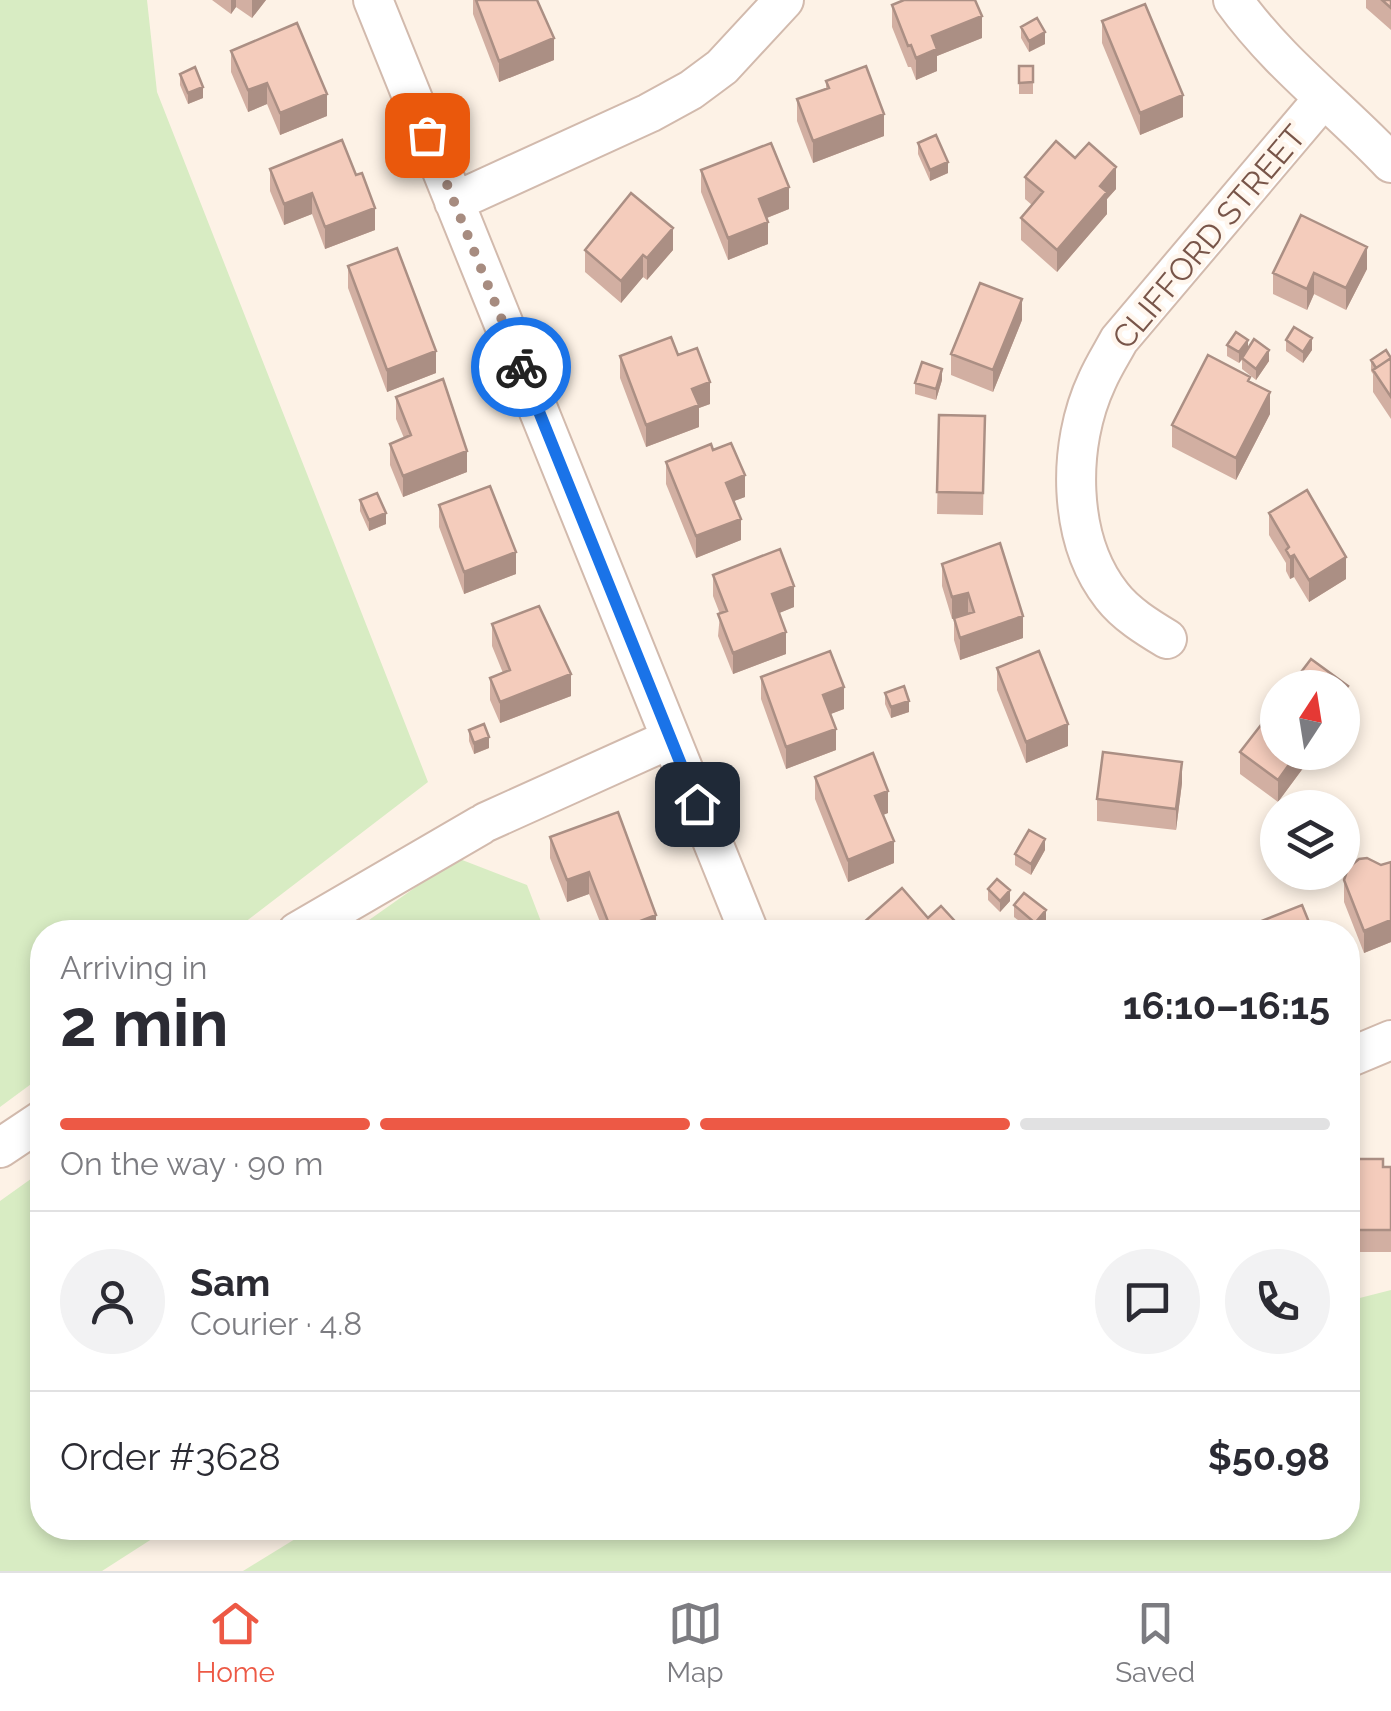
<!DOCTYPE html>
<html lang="en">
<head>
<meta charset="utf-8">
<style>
  :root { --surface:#fff; --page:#f2f2f3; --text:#2b2b33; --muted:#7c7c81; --line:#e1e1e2; --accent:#ed5945 }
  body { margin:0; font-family:Raleway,sans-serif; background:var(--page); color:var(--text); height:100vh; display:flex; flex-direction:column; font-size:38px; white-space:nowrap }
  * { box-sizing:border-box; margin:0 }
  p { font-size:32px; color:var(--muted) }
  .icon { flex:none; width:55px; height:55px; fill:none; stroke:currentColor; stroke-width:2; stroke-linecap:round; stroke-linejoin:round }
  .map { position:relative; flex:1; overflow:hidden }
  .details { position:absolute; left:30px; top:920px; width:1330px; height:620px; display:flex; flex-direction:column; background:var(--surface); border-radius:40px; box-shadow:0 5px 15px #0003 }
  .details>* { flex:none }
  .needle { width:65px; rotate:12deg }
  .tools { position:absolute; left:1260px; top:670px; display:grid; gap:20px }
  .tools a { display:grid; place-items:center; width:100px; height:100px; border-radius:50%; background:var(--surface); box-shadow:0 5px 15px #0003; font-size:50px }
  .pin { position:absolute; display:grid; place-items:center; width:85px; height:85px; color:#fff; margin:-42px; border-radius:20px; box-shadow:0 5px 15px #0006 }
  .courier { position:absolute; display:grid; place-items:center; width:100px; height:100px; margin:-50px; border:8px solid #1a73e8; border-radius:50%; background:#fff; color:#222; box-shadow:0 2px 12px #0007 }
  .head em { font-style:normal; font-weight:700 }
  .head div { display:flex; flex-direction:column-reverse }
  .head { display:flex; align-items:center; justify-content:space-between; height:170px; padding:0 30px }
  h1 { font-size:65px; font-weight:700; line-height:75px }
  .bar { display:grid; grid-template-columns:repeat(4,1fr); gap:15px 10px; align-content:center; height:120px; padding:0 30px }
  .bar i { height:12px; border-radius:8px; background:var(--line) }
  .bar .current { background:var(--accent) }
  .bar p { grid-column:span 4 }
  .line { display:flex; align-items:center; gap:25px; padding:0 30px; border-top:2px solid var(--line) }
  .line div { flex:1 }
  .round { display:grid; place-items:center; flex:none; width:105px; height:105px; border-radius:52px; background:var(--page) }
  .tab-bar { display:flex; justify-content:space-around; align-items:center; height:140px; border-top:2px solid var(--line); background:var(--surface); font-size:28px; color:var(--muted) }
  .tab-bar a { display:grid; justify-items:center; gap:5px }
  .tab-bar .current { color:var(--accent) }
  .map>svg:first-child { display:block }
  .green { fill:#d8ecc3 }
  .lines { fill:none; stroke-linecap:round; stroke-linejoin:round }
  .minor-casing { stroke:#d2baad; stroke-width:42 }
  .minor { stroke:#fff; stroke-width:38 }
  .wall { fill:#d2afa2 }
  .shaded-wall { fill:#ab8f84 }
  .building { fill:#f4ccbc; stroke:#ab8f84; stroke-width:2.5 }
  .done { stroke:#a78c80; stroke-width:10; stroke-dasharray:0 18 }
  .route { stroke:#1a73e8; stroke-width:12 }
  .labels { text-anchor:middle; stroke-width:9; stroke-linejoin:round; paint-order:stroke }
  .street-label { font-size:32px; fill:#785549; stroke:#fff6ed }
</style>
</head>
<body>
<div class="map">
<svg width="1391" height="1571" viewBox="0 0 1391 1571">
  <rect width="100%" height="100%" fill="#fdf2e6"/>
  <path class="green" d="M 0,0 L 147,0 L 157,92 L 428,782 L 232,932 L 42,932 L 42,1076 L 0,1107 Z
    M 457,858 L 527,885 L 545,932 L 352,932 Z
    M 42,1171 L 42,1528 L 169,1528 L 102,1571 L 0,1571 L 0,1201 Z
    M 1391,1290 L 1391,1571 L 243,1571 L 313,1528 L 1348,1528 L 1348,1301 Z"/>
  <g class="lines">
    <defs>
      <path id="minor" d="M 373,0 L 749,932
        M 1233,0 C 1280,65 1337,106 1391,163
        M 454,202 L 649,113 L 691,90 L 722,67 L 784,0
        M 1167,639 C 1147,627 1126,614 1112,596 C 1067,539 1067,445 1097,381 C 1103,367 1112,353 1119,340 L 1323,99
        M 486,822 L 670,739
        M 297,932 L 481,825
        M 1348,1058 L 1391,1040
        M 0,1148 L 42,1120"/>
    </defs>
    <use href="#minor" class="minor-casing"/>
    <use href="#minor" class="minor"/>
  </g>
  <path class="wall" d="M 212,0 L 266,0 L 252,18 L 236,7 L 231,14 Z
    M 473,0 L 537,0 L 554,60 L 499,82 L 473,14 Z
    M 1366,0 L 1391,0 L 1391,30 L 1366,8 Z
    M 892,5 L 982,38 L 937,56 L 937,71 L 916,80 L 911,67 L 908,67 L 892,27 Z
    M 1102,21 L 1183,117 L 1140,135 L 1102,43 Z
    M 1021,27 L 1045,44 L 1029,52 L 1021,38 Z
    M 231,51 L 327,116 L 280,135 L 267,104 L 248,112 L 231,72 Z
    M 1019,66 L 1033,66 L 1033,94 L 1019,94 Z
    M 180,74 L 203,98 L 188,104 L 180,85 Z
    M 826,81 L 884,136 L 813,163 L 797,121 L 797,99 L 826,88 Z
    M 918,143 L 948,173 L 930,181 L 918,154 Z
    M 1075,158 L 1116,189 L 1107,199 L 1107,214 L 1057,272 L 1021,240 L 1021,218 L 1032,205 L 1025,199 L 1025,177 Z
    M 270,169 L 356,175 L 375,230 L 325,249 L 312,214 L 284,225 L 270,191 Z
    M 701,170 L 789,209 L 767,218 L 768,244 L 728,260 L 701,192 Z
    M 585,250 L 673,250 L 647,280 L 643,277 L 621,303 L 585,272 Z
    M 348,266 L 436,373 L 387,392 L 348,288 Z
    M 1367,269 L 1346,310 L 1314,294 L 1307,310 L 1273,294 L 1273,273 Z
    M 1022,320 L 993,392 L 951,375 L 951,354 Z
    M 1286,340 L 1312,350 L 1303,363 L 1286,351 Z
    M 1227,345 L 1248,349 L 1269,361 L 1256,380 L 1242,369 L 1242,360 L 1239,363 L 1227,356 Z
    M 678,355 L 710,404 L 699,408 L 699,427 L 646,447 L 620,378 L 620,356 Z
    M 1391,358 L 1391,419 L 1373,392 L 1373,374 L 1371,371 L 1371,360 Z
    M 942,380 L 936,400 L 915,394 L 915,383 Z
    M 396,397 L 467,472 L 403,497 L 390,465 L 390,444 L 404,438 L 396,419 Z
    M 1270,414 L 1236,480 L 1172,447 L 1172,425 Z
    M 939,415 L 985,416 L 983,515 L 937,514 Z
    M 713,450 L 745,497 L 734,501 L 741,540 L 696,558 L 666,484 L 666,462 Z
    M 360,500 L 386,524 L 369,531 L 360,511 Z
    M 439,505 L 516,574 L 464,594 L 439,527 Z
    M 1269,513 L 1346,579 L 1309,602 L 1294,577 L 1290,579 L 1286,571 L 1286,563 L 1269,535 Z
    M 942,564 L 1023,638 L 960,660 L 954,640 L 954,618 L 952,619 L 942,586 Z
    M 713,575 L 794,607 L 779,613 L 786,654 L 733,674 L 718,636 L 720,614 L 713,596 Z
    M 492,624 L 571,696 L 500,723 L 490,700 L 490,678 L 503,673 L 492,646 Z
    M 997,668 L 1068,746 L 1026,763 L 997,690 Z
    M 761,677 L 844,709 L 830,714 L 836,750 L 786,769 L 761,699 Z
    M 885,693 L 909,712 L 891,718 L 885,704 Z
    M 469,730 L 489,748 L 474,754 L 469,741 Z
    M 1240,752 L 1315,752 L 1278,802 L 1240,774 Z
    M 815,777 L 888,813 L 883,815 L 894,863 L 848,882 L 815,799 Z
    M 1182,783 L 1176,830 L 1097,821 L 1097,799 Z
    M 550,837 L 656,932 L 604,932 L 589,894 L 567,902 L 550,858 Z
    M 1045,850 L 1031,875 L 1015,865 L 1015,854 Z
    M 1391,862 L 1391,942 L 1364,953 L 1344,902 L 1344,880 Z
    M 988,889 L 1010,901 L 1000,912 L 988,900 Z
    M 1014,905 L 1046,921 L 1036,932 L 1033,932 L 1014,917 Z
    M 1348,1159 L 1383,1167 L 1391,1167 L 1391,1252 L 1352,1252 L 1352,1225 L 1348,1225 Z"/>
  <path class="shaded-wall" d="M 231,0 L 236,0 L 236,7 L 231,14 Z
    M 252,0 L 266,0 L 252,18 Z
    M 982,16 L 982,38 L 937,56 L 937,71 L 916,80 L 916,58 L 932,36 Z
    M 1045,32 L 1045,44 L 1029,52 L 1029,41 Z
    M 554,38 L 554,60 L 499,82 L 499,61 Z
    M 267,83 L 267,104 L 248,112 L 248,90 Z
    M 203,87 L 203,98 L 188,104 L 188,93 Z
    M 327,94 L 327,116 L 280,135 L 280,113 Z
    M 1183,95 L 1183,117 L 1140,135 L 1140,113 Z
    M 884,114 L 884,136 L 813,163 L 813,141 Z
    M 948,162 L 948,173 L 930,181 L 930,170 Z
    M 1116,167 L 1116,189 L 1107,199 L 1107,214 L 1057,272 L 1057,250 L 1100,186 Z
    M 789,187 L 789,209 L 759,221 L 759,199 Z
    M 312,193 L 312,214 L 284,225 L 284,204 Z
    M 375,208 L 375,230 L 325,249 L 325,227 Z
    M 768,222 L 768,244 L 728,260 L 728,238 Z
    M 673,228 L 673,250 L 647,280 L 647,258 Z
    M 1367,247 L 1367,269 L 1346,310 L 1346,288 Z
    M 643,255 L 643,277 L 621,303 L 621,281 Z
    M 1314,273 L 1314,294 L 1307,310 L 1307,289 Z
    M 1022,299 L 1022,320 L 993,392 L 993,370 Z
    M 1312,338 L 1312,350 L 1303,363 L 1303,352 Z
    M 1248,340 L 1248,351 L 1239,363 L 1239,352 Z
    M 1269,350 L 1269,361 L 1256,380 L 1256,369 Z
    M 436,351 L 436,373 L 387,392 L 387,370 Z
    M 942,369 L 942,380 L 936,400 L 936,389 Z
    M 710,382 L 710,404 L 699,408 L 699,427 L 646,447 L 646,425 L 692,389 Z
    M 1270,392 L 1270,414 L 1236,480 L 1236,458 Z
    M 467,451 L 467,472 L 403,497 L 403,476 Z
    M 745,475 L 745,497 L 726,504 L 726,483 Z
    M 386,513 L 386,524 L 369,531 L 369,520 Z
    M 741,519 L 741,540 L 696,558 L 696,536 Z
    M 516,552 L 516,574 L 464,594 L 464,572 Z
    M 1294,555 L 1294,577 L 1290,579 L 1290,557 Z
    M 1346,557 L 1346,579 L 1309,602 L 1309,580 Z
    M 794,586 L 794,607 L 772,616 L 772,594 Z
    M 968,593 L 968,614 L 952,619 L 952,597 Z
    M 1023,616 L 1023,638 L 960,660 L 960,638 Z
    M 786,632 L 786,654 L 733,674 L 733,653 Z
    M 571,674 L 571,696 L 500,723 L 500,702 Z
    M 1348,686 L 1348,708 L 1342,716 L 1342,694 Z
    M 844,687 L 844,709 L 823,717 L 823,695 Z
    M 909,701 L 909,712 L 891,718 L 891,707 Z
    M 1068,724 L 1068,746 L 1026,763 L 1026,742 Z
    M 836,729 L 836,750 L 786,769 L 786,747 Z
    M 489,737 L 489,748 L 474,754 L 474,743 Z
    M 1298,752 L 1315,752 L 1278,802 L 1278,780 Z
    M 1182,762 L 1182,783 L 1176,830 L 1176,809 Z
    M 888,791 L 888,813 L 875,818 L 875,796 Z
    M 1045,839 L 1045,850 L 1031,875 L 1031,864 Z
    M 894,841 L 894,863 L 848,882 L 848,860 Z
    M 589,872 L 589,894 L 567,902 L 567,880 Z
    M 1010,890 L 1010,901 L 1000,912 L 1000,901 Z
    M 1046,910 L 1046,921 L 1035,932 L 1035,923 Z
    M 656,915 L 656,932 L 612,932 Z
    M 1391,920 L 1391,942 L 1364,953 L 1364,931 Z"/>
  <path class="building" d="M 476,0 L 537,0 L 554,38 L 499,61 Z
    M 904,0 L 975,0 L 982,16 L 932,36 L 937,49 L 916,58 L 911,45 L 908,46 L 892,5 Z
    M 1382,0 L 1391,0 L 1391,8 Z
    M 1145,4 L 1183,95 L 1140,113 L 1102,21 Z
    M 1037,18 L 1045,32 L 1029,41 L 1021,27 Z
    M 297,23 L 327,94 L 280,113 L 267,83 L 248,90 L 231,51 Z
    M 866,66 L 884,114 L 813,141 L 797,99 L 829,88 L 826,81 Z
    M 1019,66 L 1033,66 L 1033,82 L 1019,83 Z
    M 195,67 L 203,87 L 188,93 L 180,74 Z
    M 936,135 L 948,162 L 930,170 L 918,143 Z
    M 342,140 L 356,175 L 362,173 L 375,208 L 325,227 L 312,193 L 284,204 L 270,169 Z
    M 1056,141 L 1075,158 L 1089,143 L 1116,167 L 1100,186 L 1107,192 L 1057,250 L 1021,218 L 1043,192 L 1025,177 Z
    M 771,143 L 789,187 L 759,199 L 768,222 L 728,238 L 701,170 Z
    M 631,193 L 673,228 L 647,258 L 643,255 L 621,281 L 585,250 Z
    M 1301,215 L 1367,247 L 1346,288 L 1314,273 L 1307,289 L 1273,273 Z
    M 397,248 L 436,351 L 387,370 L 348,266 Z
    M 980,283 L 1022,299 L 993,370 L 951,354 Z
    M 1294,327 L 1312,338 L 1303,352 L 1286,340 Z
    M 1236,332 L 1248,340 L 1239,352 L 1227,345 Z
    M 671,337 L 678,355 L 697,348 L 710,382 L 692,389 L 699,405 L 646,425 L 620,356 Z
    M 1254,339 L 1269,350 L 1256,369 L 1242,358 Z
    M 1386,350 L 1391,358 L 1376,368 L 1371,360 Z
    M 1208,355 L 1250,377 L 1248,381 L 1270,392 L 1236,458 L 1172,425 Z
    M 1391,358 L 1391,397 L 1373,370 Z
    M 922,362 L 942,369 L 936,389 L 915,383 Z
    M 443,379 L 467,451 L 403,476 L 390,444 L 411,435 L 396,397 Z
    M 939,415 L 985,416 L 983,493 L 937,492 Z
    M 731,443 L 745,475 L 726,483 L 741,519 L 696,536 L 666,462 L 711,444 L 713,450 Z
    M 490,486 L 516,552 L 464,572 L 439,505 Z
    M 1307,490 L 1346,557 L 1309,580 L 1294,555 L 1290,557 L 1286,550 L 1289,547 L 1269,513 Z
    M 377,493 L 386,513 L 369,520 L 360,500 Z
    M 1000,543 L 1023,616 L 960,638 L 954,618 L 974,612 L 968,593 L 952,597 L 942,564 Z
    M 780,549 L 794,586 L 772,594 L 786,632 L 733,653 L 718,614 L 727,611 L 713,575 Z
    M 539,606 L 571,674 L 500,702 L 490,678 L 510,670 L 492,624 Z
    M 830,651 L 844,687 L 823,695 L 836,729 L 786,747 L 761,677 Z
    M 1039,651 L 1068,724 L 1026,742 L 997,668 Z
    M 1311,659 L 1348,686 L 1342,694 L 1342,688 L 1289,688 Z
    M 904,686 L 909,701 L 891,707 L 885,693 Z
    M 1278,703 L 1278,752 L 1298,752 L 1278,780 L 1240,752 Z
    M 484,724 L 489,737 L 474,743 L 469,730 Z
    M 1103,752 L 1182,762 L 1176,809 L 1097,799 Z
    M 873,753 L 888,791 L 875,796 L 894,841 L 848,860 L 815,777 Z
    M 618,812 L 656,915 L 612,932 L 589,872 L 567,880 L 550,837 Z
    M 1029,830 L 1045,839 L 1031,864 L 1015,854 Z
    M 1367,858 L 1381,865 L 1391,862 L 1391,920 L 1364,931 L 1344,880 L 1348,868 L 1359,859 Z
    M 997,879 L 1010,890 L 1000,901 L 988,889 Z
    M 902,888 L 928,918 L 941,906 L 963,930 L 960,932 L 870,932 L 862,924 Z
    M 1024,893 L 1046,910 L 1035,923 L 1014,905 Z
    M 1302,905 L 1313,932 L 1234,932 Z
    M 1348,1159 L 1383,1159 L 1383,1167 L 1391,1167 L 1391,1230 L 1352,1230 L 1352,1203 L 1348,1203 Z"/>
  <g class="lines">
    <path class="done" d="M 427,135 L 521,367"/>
    <path class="route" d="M 521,367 L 697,804"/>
  </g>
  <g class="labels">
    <g class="street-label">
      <text transform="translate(1209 237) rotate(-50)" y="11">CLIFFORD STREET</text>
    </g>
  </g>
</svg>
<div class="tools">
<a><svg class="needle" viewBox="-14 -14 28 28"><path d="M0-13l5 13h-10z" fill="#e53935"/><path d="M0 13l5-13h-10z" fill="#7c7c81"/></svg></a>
<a><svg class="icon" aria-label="layers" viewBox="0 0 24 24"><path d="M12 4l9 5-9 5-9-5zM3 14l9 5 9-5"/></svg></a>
</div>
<div class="pin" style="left:427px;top:135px;background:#ea580c"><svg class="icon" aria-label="bag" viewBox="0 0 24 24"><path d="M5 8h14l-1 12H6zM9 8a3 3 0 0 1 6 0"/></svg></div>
<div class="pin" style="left:697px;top:804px;background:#1f2937"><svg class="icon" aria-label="home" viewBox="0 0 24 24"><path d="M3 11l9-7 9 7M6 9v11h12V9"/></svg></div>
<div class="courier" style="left:521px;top:367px"><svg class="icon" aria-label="bike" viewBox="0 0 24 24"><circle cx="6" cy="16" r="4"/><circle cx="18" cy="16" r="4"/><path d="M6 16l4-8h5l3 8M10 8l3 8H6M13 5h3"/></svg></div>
<section class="details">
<div class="head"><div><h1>2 min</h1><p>Arriving in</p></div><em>16:10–16:15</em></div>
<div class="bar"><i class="current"></i><i class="current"></i><i class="current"></i><i></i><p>On the way · 90 m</p></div>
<div class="line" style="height:180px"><a class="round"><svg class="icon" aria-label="person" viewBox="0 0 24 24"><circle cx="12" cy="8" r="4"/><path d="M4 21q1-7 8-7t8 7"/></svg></a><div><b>Sam</b><p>Courier · 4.8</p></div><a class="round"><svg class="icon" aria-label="chat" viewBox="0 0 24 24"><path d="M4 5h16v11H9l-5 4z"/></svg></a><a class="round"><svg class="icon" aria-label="phone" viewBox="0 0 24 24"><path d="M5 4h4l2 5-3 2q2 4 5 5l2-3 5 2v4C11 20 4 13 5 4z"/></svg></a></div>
<div class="line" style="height:130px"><div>Order #3628</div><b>$50.98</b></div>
</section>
</div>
<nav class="tab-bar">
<a class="current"><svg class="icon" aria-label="home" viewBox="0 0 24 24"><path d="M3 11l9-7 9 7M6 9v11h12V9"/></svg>Home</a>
<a><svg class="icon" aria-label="map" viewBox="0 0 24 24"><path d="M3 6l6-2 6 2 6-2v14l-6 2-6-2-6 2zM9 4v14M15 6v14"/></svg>Map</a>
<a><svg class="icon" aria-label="saved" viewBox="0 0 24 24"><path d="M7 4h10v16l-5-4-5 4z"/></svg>Saved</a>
</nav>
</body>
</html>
